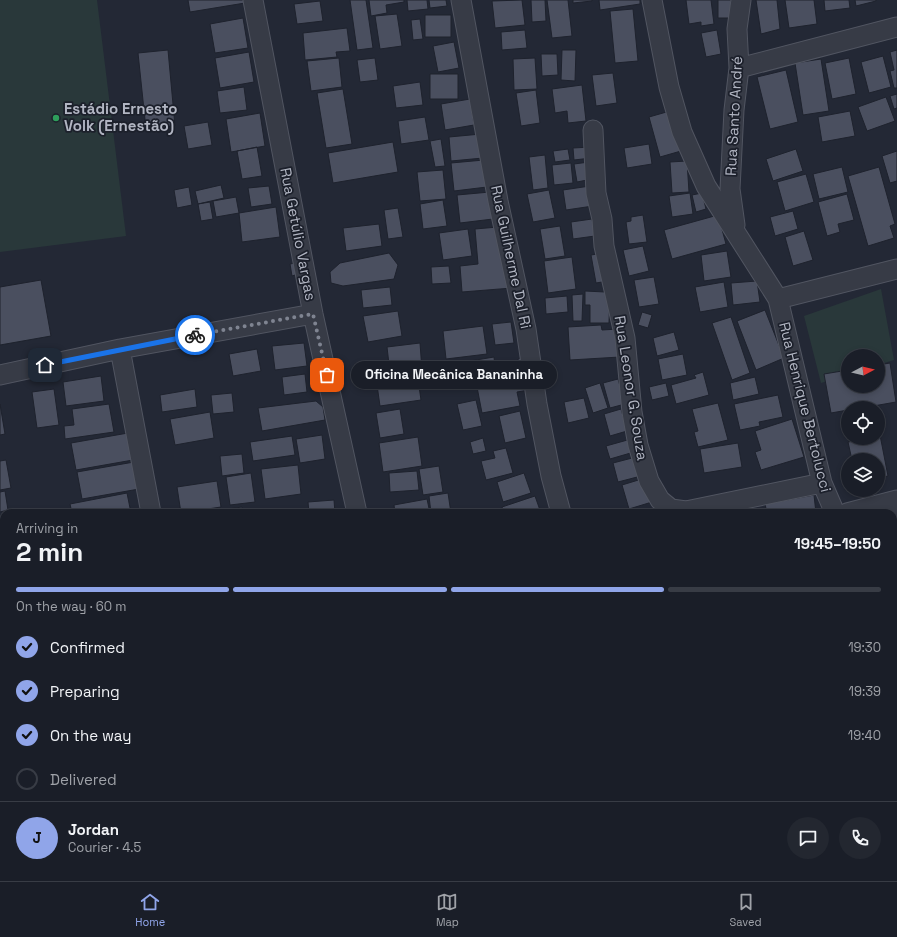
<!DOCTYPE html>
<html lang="en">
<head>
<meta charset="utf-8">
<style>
  :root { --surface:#1a1e28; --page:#232730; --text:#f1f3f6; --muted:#9fa2a8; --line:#383c45; --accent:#90a5e9 }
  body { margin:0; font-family:"Space Grotesk",sans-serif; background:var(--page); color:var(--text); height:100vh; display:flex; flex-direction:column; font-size:15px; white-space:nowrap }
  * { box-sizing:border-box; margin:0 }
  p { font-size:13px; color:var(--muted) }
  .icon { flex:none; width:22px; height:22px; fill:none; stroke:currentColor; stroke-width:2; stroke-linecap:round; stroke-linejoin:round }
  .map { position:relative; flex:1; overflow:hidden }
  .drawer { position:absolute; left:0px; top:509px; width:897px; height:372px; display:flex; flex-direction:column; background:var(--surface); border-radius:12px 12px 0 0; box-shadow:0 2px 6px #0003,0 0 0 1px var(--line) }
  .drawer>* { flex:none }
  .needle { width:26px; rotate:83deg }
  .controls { position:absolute; left:841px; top:349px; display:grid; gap:8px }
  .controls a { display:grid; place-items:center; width:44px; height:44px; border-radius:50%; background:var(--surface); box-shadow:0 2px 6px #0003,0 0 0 1px var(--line); font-size:20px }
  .pin { position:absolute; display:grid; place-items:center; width:34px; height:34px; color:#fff; margin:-17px; border-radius:8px; box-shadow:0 2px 6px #0006 }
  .courier { position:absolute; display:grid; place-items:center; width:40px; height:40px; margin:-20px; border:3px solid #1a73e8; border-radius:50%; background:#fff; color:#222; box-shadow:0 1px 5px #0007 }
  .bubble { position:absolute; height:28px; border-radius:14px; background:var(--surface); box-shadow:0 2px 6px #0003,0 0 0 1px var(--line); font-size:13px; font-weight:600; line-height:28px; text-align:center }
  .headline em { font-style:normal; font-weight:600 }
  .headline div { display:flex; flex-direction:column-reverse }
  .headline { display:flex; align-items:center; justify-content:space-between; height:68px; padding:0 16px }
  h1 { font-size:26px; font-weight:600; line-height:30px }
  .bar { display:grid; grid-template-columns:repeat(4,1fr); gap:6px 4px; align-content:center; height:48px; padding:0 16px }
  .bar i { height:5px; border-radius:3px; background:var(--line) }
  .bar .current { background:var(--accent) }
  .bar p { grid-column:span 4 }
  .line { display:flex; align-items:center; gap:10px; padding:0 16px; border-top:1px solid var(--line) }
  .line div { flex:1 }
  .round { display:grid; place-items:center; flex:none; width:42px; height:42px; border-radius:21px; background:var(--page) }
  ol { padding:0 16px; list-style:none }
  li { display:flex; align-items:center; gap:12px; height:44px }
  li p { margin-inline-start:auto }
  li .icon { padding:4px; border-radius:50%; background:var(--accent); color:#111; stroke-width:4 }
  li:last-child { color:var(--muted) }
  li i { width:22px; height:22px; border:2px solid var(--line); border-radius:50% }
  .tab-bar { display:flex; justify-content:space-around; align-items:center; height:56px; border-top:1px solid var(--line); background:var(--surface); font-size:11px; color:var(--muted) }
  .tab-bar a { display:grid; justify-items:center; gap:2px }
  .tab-bar .current { color:var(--accent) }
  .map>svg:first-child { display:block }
  .green { fill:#29383a }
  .building { fill:#4a4f5f; stroke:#1e222d }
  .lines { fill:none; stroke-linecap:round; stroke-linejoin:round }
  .minor-casing { stroke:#515561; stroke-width:21 }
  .minor { stroke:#373b46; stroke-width:19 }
  .done { stroke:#7f8491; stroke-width:4; stroke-dasharray:0 7.2 }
  .route { stroke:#1a73e8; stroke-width:5 }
  .leisure-dot { fill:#2e9e5b; stroke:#1c202b; stroke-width:1.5 }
  .labels { text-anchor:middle; stroke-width:3.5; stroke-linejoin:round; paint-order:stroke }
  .poi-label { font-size:15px; font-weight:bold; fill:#b1b5c2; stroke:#1c202b; text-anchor:start }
  .street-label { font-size:15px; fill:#b1b5c2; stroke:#1c202b }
</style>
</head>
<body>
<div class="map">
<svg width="897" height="881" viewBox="0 0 897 881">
  <rect width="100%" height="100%" fill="#232835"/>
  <path class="green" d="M 0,0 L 97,0 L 126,236 L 0,252 Z
    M 881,289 L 894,360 L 878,365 L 878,356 L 848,356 L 848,375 L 821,383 L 804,316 Z"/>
  <path class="building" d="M 188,0 L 244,0 L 245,3 L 190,12 Z
    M 350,0 L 366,0 L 373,48 L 357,50 Z
    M 369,0 L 404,0 L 404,2 L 386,5 L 387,13 L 371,16 Z
    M 407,0 L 427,0 L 428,9 L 408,11 Z
    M 429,0 L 446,0 L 447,6 L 430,8 Z
    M 522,0 L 525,25 L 495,28 L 492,1 Z
    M 531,0 L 545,0 L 546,21 L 532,22 Z
    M 547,0 L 568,0 L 572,36 L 552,38 Z
    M 573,0 L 592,0 L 592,1 L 573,3 Z
    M 599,0 L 640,0 L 640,4 L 600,10 Z
    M 686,0 L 711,0 L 714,24 L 701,26 L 701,22 L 689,24 Z
    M 718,0 L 731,0 L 731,18 L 718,18 Z
    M 756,0 L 777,0 L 780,29 L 761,34 Z
    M 785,0 L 814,0 L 817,24 L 789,28 Z
    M 824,0 L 849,0 L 850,8 L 825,11 Z
    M 855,0 L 876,0 L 876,1 L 856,6 Z
    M 320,1 L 323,21 L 297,24 L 294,4 Z
    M 633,9 L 638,61 L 615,63 L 610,11 Z
    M 397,14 L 402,46 L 380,49 L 375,16 Z
    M 425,15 L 451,15 L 451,37 L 425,37 Z
    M 243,18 L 248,48 L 215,53 L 210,24 Z
    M 420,19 L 423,39 L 413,40 L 411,20 Z
    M 347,28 L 350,51 L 336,52 L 337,57 L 305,60 L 303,33 Z
    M 525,30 L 527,48 L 502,50 L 501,32 Z
    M 717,30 L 721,54 L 706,57 L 701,33 Z
    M 454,42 L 459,68 L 438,72 L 433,46 Z
    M 168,50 L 175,126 L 146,129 L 138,53 Z
    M 562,50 L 576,50 L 575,81 L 561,80 Z
    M 897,50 L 897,88 L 894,88 L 890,71 L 894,70 L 890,52 Z
    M 249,52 L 254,82 L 220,88 L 215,58 Z
    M 541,54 L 557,54 L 558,75 L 542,76 Z
    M 883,56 L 891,87 L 869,93 L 861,62 Z
    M 339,58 L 342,87 L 311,91 L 307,61 Z
    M 375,58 L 378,80 L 360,82 L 357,60 Z
    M 535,58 L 537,89 L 514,90 L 513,59 Z
    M 849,58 L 856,94 L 832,99 L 825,63 Z
    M 821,59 L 829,111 L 803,115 L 795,63 Z
    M 786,70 L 798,122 L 770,129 L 757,77 Z
    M 613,73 L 617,103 L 596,106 L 592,75 Z
    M 430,74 L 458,74 L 458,99 L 430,99 Z
    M 420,82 L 423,105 L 396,108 L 393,86 Z
    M 582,85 L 586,121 L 568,123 L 567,111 L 555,113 L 552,89 Z
    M 244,87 L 247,110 L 220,113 L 217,91 Z
    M 343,89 L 352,144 L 326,148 L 317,93 Z
    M 536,90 L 540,123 L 521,126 L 516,93 Z
    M 897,94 L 897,108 L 894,109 L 890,96 Z
    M 886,97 L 895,121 L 867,131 L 858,107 Z
    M 470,99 L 474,125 L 445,130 L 441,104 Z
    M 670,111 L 681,151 L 660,157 L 649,117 Z
    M 850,111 L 855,136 L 822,142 L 818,117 Z
    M 260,113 L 265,146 L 231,152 L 226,119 Z
    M 425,117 L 429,140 L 401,144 L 398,121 Z
    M 208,122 L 212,145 L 188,149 L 184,126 Z
    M 481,134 L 483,158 L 451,161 L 449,137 Z
    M 441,139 L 445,166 L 435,167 L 430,141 Z
    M 393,142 L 398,172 L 333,183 L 328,153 Z
    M 649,144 L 652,164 L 627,168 L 624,148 Z
    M 257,147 L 262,176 L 242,179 L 237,151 Z
    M 591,147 L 591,158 L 574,160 L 573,148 Z
    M 568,149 L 570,160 L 555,162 L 553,151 Z
    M 796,149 L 803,171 L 773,181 L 766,159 Z
    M 897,151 L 897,181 L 890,183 L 882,156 Z
    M 545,155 L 548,188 L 533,190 L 529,157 Z
    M 484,160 L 487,187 L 454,191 L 451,163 Z
    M 687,161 L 689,192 L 672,193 L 670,162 Z
    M 589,162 L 592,179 L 577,182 L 574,164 Z
    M 571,163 L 573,183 L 554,185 L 552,165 Z
    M 842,167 L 848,192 L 819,199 L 813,174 Z
    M 879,167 L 895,224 L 890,226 L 894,238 L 868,246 L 848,176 Z
    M 443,170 L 446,199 L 420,201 L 417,172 Z
    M 806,174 L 814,202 L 785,211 L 777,182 Z
    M 221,185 L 224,198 L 198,204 L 195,191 Z
    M 269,186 L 272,204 L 251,207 L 248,188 Z
    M 590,186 L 593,206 L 566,210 L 563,190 Z
    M 189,187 L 192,205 L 177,208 L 174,190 Z
    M 549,190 L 555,218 L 533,222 L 527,194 Z
    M 490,192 L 493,219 L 460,223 L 457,195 Z
    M 690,193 L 693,214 L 672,217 L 669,196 Z
    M 702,193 L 706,209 L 696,212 L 692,195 Z
    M 847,194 L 854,220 L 838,224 L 840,232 L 827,236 L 818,202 Z
    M 236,197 L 239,213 L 216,217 L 213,201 Z
    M 443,200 L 447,226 L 423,229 L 420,204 Z
    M 210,202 L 213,219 L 201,221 L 198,204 Z
    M 276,207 L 280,237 L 242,242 L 239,213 Z
    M 398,208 L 403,237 L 388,239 L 384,210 Z
    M 793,211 L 798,229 L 775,236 L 770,217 Z
    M 643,215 L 647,242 L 629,244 L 626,222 L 631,221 L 631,217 Z
    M 718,215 L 726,244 L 672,259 L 664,230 Z
    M 592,219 L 595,236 L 573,239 L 571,222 Z
    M 379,224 L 382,246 L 346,251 L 343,228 Z
    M 560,226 L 565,256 L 545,259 L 540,229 Z
    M 498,227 L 512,288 L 462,292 L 460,266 L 478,264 L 475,229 Z
    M 468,229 L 472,256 L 443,260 L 439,233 Z
    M 804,231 L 813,260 L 793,266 L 785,237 Z
    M 643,246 L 649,271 L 629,276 L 623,250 Z
    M 727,251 L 731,277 L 704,281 L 701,255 Z
    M 389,253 L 398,265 L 394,279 L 343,286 L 331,283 L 330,272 L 340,263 Z
    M 603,253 L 608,281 L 596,283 L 591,255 Z
    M 572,257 L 576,289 L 548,293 L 544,261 Z
    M 295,263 L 298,274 L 292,276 L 290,264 Z
    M 449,266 L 451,283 L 432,284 L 431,267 Z
    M 654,277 L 659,304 L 639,307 L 634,280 Z
    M 41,280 L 51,336 L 0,345 L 0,287 Z
    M 757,281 L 760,302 L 733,305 L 731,283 Z
    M 724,282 L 728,307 L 700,312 L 695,287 Z
    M 390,287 L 392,305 L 363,308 L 361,290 Z
    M 605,287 L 610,287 L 609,323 L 590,323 L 590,305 L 585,305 L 585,291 L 605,292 Z
    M 583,294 L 582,321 L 573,321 L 572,295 Z
    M 567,296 L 568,312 L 546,314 L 545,298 Z
    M 765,310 L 784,358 L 756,370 L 737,321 Z
    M 398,311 L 402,336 L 368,342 L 363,316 Z
    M 642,312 L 652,315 L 648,328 L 638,325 Z
    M 731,317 L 750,373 L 732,380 L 712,323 Z
    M 511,322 L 514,343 L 495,345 L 492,324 Z
    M 601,325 L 602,330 L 618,329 L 620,357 L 570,360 L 568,327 Z
    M 483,326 L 487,354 L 446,359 L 443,331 Z
    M 674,332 L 679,350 L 657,356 L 653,338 Z
    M 304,343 L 307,366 L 275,370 L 272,346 Z
    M 420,343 L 422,370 L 390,373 L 387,347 Z
    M 257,349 L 261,371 L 233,376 L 229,354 Z
    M 683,354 L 687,375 L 662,380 L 658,359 Z
    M 494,357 L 496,377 L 467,381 L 464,362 Z
    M 519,358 L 528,363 L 521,377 L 511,372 Z
    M 890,363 L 896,402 L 862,408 L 848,408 L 848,410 L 831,413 L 824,374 L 848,370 L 848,386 L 878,386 L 878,365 Z
    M 417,372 L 421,400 L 380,406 L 376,378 Z
    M 703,372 L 709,395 L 676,404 L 671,385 L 696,378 L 694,375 Z
    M 305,374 L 307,392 L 284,395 L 282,377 Z
    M 101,376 L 104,401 L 66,406 L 63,382 Z
    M 527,377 L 529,390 L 517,392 L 520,406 L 482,413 L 477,387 Z
    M 755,377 L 759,394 L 733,400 L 730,383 Z
    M 618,379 L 625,404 L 610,408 L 603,383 Z
    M 600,383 L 608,408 L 593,413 L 585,388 Z
    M 666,383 L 669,396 L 652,400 L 649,387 Z
    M 54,389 L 59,425 L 37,428 L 32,392 Z
    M 195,389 L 197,407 L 162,412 L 160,395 Z
    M 232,393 L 234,412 L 213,414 L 211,395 Z
    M 778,395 L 783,417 L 759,422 L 760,426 L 740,430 L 734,404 Z
    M 584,398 L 589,418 L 568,423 L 564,402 Z
    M 476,400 L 482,426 L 463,430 L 457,404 Z
    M 316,401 L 323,407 L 325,420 L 262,431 L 258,408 Z
    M 718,403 L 728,440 L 698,447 L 694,432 L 698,431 L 692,409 Z
    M 0,404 L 5,434 L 0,435 Z
    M 109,404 L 114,432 L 65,439 L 64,426 L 74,425 L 72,409 Z
    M 400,409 L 404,434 L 380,438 L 376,413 Z
    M 621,409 L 627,431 L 610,436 L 604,414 Z
    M 520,411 L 526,438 L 505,443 L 499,416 Z
    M 210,412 L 214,438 L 175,445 L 170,419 Z
    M 792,419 L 804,457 L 761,470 L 755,452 L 761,450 L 755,431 Z
    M 128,433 L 133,460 L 76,470 L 71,443 Z
    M 322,435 L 325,459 L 300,463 L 296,439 Z
    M 878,435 L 880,435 L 888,476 L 878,478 L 878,460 L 852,460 L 848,442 L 860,440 L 860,438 L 878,438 Z
    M 292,436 L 295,455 L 253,461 L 250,442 Z
    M 418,437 L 422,466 L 383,472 L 379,443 Z
    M 483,438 L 486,451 L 473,454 L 470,442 Z
    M 631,439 L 634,452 L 610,459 L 606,446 Z
    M 738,443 L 742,467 L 704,473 L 700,449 Z
    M 506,448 L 513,473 L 486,480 L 481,461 L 495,458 L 493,451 Z
    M 242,454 L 244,473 L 222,476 L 220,456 Z
    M 636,457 L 641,476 L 618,482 L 613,463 Z
    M 6,460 L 11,488 L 0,490 L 0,461 Z
    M 134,462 L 139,489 L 82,499 L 77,472 Z
    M 298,465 L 301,494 L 265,499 L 261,469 Z
    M 439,466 L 443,492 L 423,495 L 419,469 Z
    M 417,471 L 419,490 L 390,492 L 389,473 Z
    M 251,473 L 255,502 L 230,505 L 226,477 Z
    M 524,473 L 531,493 L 503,502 L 497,482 Z
    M 645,478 L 652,502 L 629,509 L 622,485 Z
    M 217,481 L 221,507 L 181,513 L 177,487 Z
    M 5,491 L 8,510 L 0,512 L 0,492 Z
    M 127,493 L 131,513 L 72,513 L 70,504 Z
    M 448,493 L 451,513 L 431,513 L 429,496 Z
    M 814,495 L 816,513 L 767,513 L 765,504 Z
    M 535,496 L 541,513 L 504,513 L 502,507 Z
    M 427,499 L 430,513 L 395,513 L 394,505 Z
    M 334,500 L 335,513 L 309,513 L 308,502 Z
    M 242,507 L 243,513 L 228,513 L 228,509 Z
    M 761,509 L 761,513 L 714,513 Z
    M 4,523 L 4,547 L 0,548 L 0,524 Z
    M 4,554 L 4,580 L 0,581 L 0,555 Z
    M 893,565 L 897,576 L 897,593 L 893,595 Z
    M 4,589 L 4,614 L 0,614 L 0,590 Z
    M 893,723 L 897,729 L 897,739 L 893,742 Z
    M 4,813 L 4,853 L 0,854 L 0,814 Z
    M 896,821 L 897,854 L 893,857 L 893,824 Z
    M 4,858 L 4,877 L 14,877 L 0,881 L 0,860 Z
    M 28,877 L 56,877 L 56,881 L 29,881 Z
    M 107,877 L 132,877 L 133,881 L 108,881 Z
    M 134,877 L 158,877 L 159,881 L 135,881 Z
    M 161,877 L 185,877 L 185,881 L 161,881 Z
    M 191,877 L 212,877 L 213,881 L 191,881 Z
    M 257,877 L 283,877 L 284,881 L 258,881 Z
    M 430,877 L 445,877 L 445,881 L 430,881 Z
    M 479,877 L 502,877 L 497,881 L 474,881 Z
    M 532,877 L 544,877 L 548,881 L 528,881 Z
    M 737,877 L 748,877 L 742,881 L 740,881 Z
    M 809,877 L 868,877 L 871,881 L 805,881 Z"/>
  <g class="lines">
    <defs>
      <path id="minor" d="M 253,0 L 313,314 L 357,513
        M 461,0 L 498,201 L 526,329 L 537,404 L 551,476 L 561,513
        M 652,0 L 669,87 L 682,132 L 706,186 L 778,299 L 822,483 L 835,513
        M 739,68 L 897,27
        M 593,130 L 596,193 L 602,219 L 604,246 L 625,338 L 632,412 L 638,445 L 649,481 L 660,500 L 671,509 L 686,511 L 822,483
        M 735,225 L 730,189 L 734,110 L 739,68 L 737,29 L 741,0
        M 778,299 L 897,269
        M 120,349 L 151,513
        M 0,375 L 120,349 L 313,314
        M 890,502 L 897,524
        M 847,513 L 897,500
        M 0,760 L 4,779
        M 893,795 L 897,792
        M 0,803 L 4,802
        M 222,877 L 223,881
        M 371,877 L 372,881
        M 781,881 L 786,877"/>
    </defs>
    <use href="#minor" class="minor-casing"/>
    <use href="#minor" class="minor"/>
  </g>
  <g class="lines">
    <path class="done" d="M 195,335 L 313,314 L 327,375"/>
    <path class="route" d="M 45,365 L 195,335"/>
  </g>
  <circle class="leisure-dot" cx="56" cy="118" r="4"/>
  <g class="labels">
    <g class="poi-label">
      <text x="64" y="114">Estádio Ernesto<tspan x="64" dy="17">Volk (Ernestão)</tspan></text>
    </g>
    <g class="street-label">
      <text transform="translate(734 116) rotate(-87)" y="5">Rua Santo André</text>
      <text transform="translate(298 234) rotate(79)" y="5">Rua Getúlio Vargas</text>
      <text transform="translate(511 257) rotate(78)" y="5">Rua Guilherme Dal Ri</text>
      <text transform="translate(631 388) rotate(81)" y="5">Rua Leonor G. Souza</text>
      <text transform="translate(805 407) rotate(76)" y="5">Rua Henrique Bertolucci</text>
    </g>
  </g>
</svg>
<div class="controls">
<a><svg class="needle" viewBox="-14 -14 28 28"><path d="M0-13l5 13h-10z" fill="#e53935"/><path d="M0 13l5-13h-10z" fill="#9fa2a8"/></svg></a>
<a><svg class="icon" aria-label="locate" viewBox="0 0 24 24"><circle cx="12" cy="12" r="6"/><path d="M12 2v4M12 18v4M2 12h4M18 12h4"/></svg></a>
<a><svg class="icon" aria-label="layers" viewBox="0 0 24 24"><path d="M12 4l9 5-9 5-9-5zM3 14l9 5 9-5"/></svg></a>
</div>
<div class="pin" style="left:327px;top:375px;background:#ea580c"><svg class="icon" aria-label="bag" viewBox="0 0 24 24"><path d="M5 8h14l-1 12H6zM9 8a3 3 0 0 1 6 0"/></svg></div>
<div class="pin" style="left:45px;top:365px;background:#1f2937"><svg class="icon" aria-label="home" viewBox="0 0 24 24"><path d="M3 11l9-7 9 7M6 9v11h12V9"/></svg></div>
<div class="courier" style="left:195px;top:335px"><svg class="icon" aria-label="bike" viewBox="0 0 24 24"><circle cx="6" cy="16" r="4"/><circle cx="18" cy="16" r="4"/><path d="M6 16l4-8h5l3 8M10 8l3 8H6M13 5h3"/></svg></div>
<div class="bubble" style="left:351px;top:361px;width:206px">Oficina Mecânica Bananinha</div>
<section class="drawer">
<div class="headline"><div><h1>2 min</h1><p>Arriving in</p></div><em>19:45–19:50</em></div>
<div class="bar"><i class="current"></i><i class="current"></i><i class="current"></i><i></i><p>On the way · 60 m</p></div>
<ol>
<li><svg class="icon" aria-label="check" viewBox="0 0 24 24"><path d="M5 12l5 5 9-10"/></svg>Confirmed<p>19:30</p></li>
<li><svg class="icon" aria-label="check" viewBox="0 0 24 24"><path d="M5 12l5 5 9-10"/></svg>Preparing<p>19:39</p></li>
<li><svg class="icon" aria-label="check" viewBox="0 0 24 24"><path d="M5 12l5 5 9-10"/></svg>On the way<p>19:40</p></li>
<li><i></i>Delivered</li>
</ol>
<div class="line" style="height:72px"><b class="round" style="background:var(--accent);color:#111">J</b><div><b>Jordan</b><p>Courier · 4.5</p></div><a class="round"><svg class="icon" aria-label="chat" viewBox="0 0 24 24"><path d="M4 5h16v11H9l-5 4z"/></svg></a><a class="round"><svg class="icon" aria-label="phone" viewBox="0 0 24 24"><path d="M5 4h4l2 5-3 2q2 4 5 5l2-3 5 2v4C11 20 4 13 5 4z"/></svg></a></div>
</section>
</div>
<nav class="tab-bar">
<a class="current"><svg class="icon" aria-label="home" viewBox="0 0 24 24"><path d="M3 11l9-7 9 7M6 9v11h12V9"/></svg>Home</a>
<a><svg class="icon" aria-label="map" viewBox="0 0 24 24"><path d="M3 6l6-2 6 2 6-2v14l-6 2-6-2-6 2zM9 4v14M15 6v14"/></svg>Map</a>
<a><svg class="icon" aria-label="saved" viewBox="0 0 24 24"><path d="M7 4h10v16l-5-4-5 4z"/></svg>Saved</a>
</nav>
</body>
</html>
